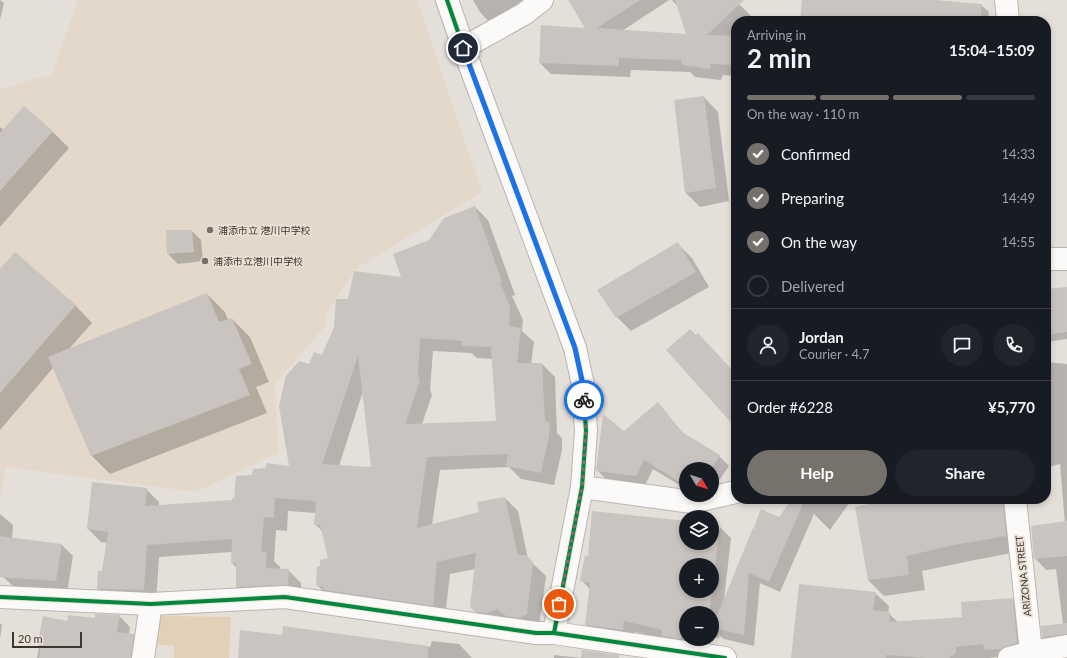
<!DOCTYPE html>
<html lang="en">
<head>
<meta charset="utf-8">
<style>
  :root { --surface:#171b24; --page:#20242c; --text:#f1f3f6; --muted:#9ea1a6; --line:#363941; --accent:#76716b }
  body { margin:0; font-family:Lato,"Noto Sans JP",sans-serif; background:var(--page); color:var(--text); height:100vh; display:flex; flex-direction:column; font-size:15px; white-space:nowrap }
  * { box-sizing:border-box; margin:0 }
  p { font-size:13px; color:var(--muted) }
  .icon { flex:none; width:22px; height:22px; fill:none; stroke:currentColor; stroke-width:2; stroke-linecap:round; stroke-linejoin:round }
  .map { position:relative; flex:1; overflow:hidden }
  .details { position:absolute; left:731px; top:16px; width:320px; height:488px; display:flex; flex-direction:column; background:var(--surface); border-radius:16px; box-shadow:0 2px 6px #0003 }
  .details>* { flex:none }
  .needle { width:26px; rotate:129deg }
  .fabs { position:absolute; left:679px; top:462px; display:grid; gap:8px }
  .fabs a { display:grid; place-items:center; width:40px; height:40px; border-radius:50%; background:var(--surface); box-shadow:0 2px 6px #0003; font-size:20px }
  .scale { position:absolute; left:12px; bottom:10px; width:70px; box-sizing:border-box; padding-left:4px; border:2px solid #3a3630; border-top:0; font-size:11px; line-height:14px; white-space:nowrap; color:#3a3630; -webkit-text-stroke:3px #ebe0d3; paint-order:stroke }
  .pin { position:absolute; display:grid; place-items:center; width:34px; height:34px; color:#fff; margin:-17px; border:2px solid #fff; border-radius:50%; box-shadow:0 1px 4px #0007 }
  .courier { position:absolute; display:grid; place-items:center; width:40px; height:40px; margin:-20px; border:3px solid #1a73e8; border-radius:50%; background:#fff; color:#222; box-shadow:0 1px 5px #0007 }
  .head em { font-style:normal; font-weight:700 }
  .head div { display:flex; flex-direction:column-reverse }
  .head { display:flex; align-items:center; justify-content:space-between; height:68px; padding:0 16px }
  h1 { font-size:26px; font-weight:700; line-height:30px }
  .bar { display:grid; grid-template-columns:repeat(4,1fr); gap:6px 4px; align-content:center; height:48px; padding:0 16px }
  .bar i { height:5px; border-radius:3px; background:var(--line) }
  .bar .current { background:var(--accent) }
  .bar p { grid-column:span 4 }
  .line { display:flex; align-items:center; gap:10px; padding:0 16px; border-top:1px solid var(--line) }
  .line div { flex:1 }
  .round { display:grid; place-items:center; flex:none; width:42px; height:42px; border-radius:21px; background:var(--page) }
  ol { padding:0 16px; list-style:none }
  li { display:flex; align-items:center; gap:12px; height:44px }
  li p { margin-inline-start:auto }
  li .icon { padding:4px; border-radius:50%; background:var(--accent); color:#fff; stroke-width:4 }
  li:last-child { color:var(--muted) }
  li i { width:22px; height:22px; border:2px solid var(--line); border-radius:50% }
  .cta { display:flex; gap:8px; margin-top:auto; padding:8px 16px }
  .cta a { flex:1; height:46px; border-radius:24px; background:var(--accent); color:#fff; font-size:16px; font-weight:700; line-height:46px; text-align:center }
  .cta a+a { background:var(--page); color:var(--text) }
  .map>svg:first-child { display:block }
  .built { fill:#e3d8ca }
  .green { fill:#e2d0b8 }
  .shadow { fill:#0003; fill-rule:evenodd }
  .building { fill:#c9c4bf; fill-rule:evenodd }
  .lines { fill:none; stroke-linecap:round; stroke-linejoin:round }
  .minor-casing { stroke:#b9b5af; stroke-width:24 }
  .minor { stroke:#fbfaf9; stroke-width:22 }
  .cycleway-casing { stroke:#ebe0d3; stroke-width:6 }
  .cycleway { stroke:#00873e; stroke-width:4 }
  .done { stroke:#76716b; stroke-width:4; stroke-dasharray:0 7.2 }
  .route { stroke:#1a73e8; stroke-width:5 }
  .poi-dot { fill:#76716b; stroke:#ebe0d3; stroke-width:1.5 }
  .labels { text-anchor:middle; stroke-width:3.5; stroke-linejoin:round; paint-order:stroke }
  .poi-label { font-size:10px; fill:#3a3630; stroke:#ebe0d3; text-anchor:start }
  .street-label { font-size:10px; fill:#3a3630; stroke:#ebe0d3 }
</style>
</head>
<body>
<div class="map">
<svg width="1067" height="658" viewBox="0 0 1067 658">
  <rect width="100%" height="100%" fill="#e5dfd9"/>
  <path class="built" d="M 78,0 L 417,0 L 482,192 L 357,268 L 327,312 L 325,326 L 275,384 L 278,453 L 196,492 L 6,467 L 0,502 L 0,89 L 52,74 Z"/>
  <path class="green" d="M 161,616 L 231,617 L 229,658 L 174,658 L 174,646 L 155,644 Z"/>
  <path class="shadow" d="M 0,0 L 4,3 L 0,20 Z
    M 473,0 L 534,0 L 492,25 L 480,12 Z
    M 575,0 L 669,0 L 622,31 L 702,35 L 672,0 L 735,0 L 751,16 L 746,21 L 736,21 L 736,30 L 729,37 L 736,37 L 736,76 L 723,75 L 721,80 L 695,77 L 690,72 L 631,70 L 630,77 L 551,74 L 540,63 L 587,30 Z
    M 803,0 L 931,0 L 981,5 L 989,12 L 988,21 L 801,21 Z
    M 704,97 L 718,112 L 729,201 L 700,207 L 686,193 Z
    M 0,127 L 4,130 L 52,131 L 69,148 L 0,227 Z
    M 475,207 L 488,220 L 515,295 L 512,296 L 523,320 L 522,331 L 534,342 L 531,364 L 542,364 L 555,377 L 557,433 L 562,438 L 562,450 L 554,485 L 521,479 L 509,467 L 440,470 L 432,525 L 480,512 L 505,498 L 518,511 L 528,559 L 546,576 L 539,627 L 489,624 L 471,607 L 475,569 L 450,574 L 445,618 L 330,598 L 317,585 L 321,567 L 329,559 L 323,532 L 315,524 L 316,513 L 288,511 L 287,531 L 276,530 L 274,561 L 280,567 L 280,569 L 288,570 L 301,583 L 301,598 L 250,600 L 237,587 L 237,568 L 232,563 L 232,552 L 159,557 L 156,603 L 111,602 L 98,589 L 102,572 L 107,543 L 101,542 L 88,529 L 146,489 L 159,502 L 159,506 L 233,501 L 253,476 L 290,467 L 310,365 L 323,356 L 348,300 L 403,278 L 430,240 ZM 433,351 L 471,353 L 477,358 L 493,359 L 497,422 L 422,424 L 432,395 L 430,390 ZM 363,391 L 373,468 L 339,466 Z
    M 192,231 L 201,240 L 203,261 L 178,264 L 168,254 Z
    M 678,244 L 692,258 L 709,287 L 631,331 L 617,317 Z
    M 15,253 L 76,306 L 92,323 L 69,349 L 207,294 L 225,312 L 228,320 L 232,319 L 250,337 L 269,382 L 256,387 L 267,413 L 110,474 L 92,456 L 53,368 L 0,430 L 0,270 Z
    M 1067,288 L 1067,339 L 1046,342 L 1046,290 Z
    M 1046,362 L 1067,364 L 1067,646 L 1054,648 L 1043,637 L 1042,627 L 1063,624 L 1056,569 L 1046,570 L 1035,558 L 1065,523 L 1060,464 L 1046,468 Z
    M 658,404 L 685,435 L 719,456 L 729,466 L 712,491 L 712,469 L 686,469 L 686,489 L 653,469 L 645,485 L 607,480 L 597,470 L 624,432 Z
    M 793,499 L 852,499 L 830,530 L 814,514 L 780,592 L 760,583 L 754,646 L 724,639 L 719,635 L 719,638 L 712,637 L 712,613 L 686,613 L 686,639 L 694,639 L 692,650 L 667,640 L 635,632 L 634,641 L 597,636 L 586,625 L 590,589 L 581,580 L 589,557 L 686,523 L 686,543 L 712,543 L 712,526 L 720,527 L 731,538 L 724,600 L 757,530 L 780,518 ZM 686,565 L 712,565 L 712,591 L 686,591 Z
    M 900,499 L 1001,499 L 1001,502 L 1018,518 L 1022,551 L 970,561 L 922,571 L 925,590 L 884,596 L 868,580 Z
    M 0,514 L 13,525 L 12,539 L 62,545 L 73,556 L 67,593 L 16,589 L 0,574 Z
    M 875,593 L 889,606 L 888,613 L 898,622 L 963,618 L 1012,599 L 1026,613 L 1024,658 L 1004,656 L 988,658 L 792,658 Z
    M 119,616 L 130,627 L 129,635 L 133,635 L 144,646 L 143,658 L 37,658 L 44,617 L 68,622 Z
    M 0,623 L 2,625 L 0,639 Z
    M 284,627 L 430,647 L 432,641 L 459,644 L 472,658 L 239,658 L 283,636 Z
    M 554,655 L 582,658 L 614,658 L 554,658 Z"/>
  <path class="building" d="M 568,0 L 640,0 L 597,28 L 686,34 L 675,0 L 744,0 L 707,35 L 736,36 L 736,65 L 711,64 L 710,69 L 682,65 L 681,60 L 619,58 L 619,66 L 539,63 L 541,25 L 585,28 Z
    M 802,0 L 934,0 L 982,4 L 980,21 L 800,21 Z
    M 704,96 L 716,188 L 685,193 L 674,100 Z
    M 24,106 L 53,131 L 0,191 L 0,133 Z
    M 475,206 L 502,282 L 500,282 L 510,307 L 509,326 L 521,328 L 517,363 L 542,363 L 545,420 L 550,424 L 549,436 L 541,473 L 506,466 L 508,454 L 427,457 L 417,528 L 479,512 L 477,502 L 505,497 L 518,555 L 526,555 L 533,562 L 527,614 L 519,618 L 506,616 L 497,609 L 487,613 L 475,612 L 470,607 L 476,553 L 437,562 L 433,606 L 324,590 L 323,587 L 316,586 L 317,566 L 320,566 L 320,560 L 328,558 L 320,525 L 314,525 L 316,501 L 275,498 L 274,518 L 264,517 L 261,551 L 267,553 L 266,568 L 289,569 L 288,585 L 236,587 L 236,563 L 231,563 L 232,539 L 147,545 L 144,590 L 97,589 L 98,571 L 102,571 L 108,532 L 87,529 L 92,482 L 147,488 L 145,506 L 232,500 L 232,498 L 234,498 L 236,476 L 252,475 L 253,469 L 265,468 L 267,463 L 289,466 L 279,406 L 286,376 L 299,361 L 309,364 L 314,352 L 322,355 L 334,327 L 336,299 L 348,299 L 354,271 L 401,277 L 393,254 L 429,240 L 444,218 ZM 420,338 L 462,341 L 462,346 L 491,347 L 496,421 L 405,424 L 420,381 L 418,376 ZM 358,356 L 371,467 L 322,464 Z
    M 166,230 L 192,230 L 194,252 L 167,254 Z
    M 678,242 L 696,272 L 616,318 L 597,290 Z
    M 15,252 L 76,305 L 0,393 L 0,269 Z
    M 1067,287 L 1067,332 L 1046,335 L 1046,289 Z
    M 207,293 L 219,322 L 232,318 L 252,364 L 239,369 L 250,395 L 91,456 L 48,357 Z
    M 690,329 L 696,335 L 698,333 L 736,374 L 736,428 L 666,350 Z
    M 658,402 L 682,432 L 720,455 L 711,469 L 686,469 L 686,486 L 644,460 L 636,476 L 596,471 L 603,414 L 624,431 Z
    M 792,499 L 805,499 L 769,582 L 749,573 L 744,635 L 712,628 L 753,528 L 756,529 L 754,527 L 761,509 L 779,517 Z
    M 895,499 L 989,499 L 989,504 L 1003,501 L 1006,536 L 954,545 L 907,556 L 909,575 L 868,580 L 855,507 Z
    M 592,511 L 686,521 L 686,543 L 712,543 L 712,525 L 720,526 L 712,590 L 712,565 L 686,565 L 686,591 L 712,591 L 709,613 L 686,613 L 686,623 L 683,622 L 681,639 L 662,636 L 662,630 L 624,621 L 623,630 L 585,625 L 590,583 L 580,581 L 585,555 L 588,556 Z
    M 1067,521 L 1067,556 L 1034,559 L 1031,526 Z
    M 0,536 L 62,544 L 56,581 L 0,577 Z
    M 799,584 L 876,592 L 873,610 L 890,612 L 889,622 L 962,617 L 961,602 L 1013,598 L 1017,643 L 1001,649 L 984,650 L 983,644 L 956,647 L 956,653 L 949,658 L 926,658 L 886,655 L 886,658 L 791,658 Z
    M 95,614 L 120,615 L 117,632 L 134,634 L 131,658 L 39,658 L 41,637 L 39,637 L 43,616 L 67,621 L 68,615 L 95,618 Z
    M 1067,623 L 1067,634 L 1042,637 L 1041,626 Z
    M 283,626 L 428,646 L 428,658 L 238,658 L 240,630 L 282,635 Z
    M 582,650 L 619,655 L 619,658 L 581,658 Z"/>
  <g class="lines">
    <defs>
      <path id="minor" d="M 447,0 L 466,55 L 575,348 L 583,385 L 586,431 L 582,487 L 554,633
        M 1006,0 L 1008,21
        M 463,48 L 524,14 L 542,0
        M 1046,259 L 1067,259
        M 582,487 L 692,502 L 736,492
        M 1015,499 L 1031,652
        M 0,597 L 151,604 L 285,597 L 536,633 L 554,633 L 725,658
        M 143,658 L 151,604
        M 1009,658 L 1031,652 L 1067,646"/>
    </defs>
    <use href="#minor" class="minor-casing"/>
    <use href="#minor" class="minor"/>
    <defs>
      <path id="cycleway" d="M 447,0 L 466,55 L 575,348 L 583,385 L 586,431 L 582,487 L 554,633
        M 0,597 L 151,604 L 285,597 L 536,633 L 554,633 L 725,658"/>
    </defs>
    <use href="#cycleway" class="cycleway-casing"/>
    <use href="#cycleway" class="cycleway"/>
  </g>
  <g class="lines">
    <path class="done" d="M 559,604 L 582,487 L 586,431 L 584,400"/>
    <path class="route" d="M 463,48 L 575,348 L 583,385 L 584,400"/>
  </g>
  <g class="poi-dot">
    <circle cx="210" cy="230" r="4"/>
    <circle cx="205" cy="261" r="4"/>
  </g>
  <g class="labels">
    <g class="poi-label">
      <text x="218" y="234">浦添市立 港川中学校</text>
      <text x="213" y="265">浦添市立港川中学校</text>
    </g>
    <g class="street-label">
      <text transform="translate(1023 576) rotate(-96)" y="4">ARIZONA STREET</text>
    </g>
  </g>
</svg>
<div class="fabs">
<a><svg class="needle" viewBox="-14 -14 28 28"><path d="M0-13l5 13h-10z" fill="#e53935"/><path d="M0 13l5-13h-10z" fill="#9ea1a6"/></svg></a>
<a><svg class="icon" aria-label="layers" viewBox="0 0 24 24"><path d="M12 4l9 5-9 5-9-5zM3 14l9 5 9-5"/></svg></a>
<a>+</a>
<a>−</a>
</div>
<div class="scale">20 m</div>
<div class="pin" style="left:559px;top:604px;background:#ea580c"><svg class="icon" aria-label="bag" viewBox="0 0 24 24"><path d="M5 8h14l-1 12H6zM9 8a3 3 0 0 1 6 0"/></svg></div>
<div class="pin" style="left:463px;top:48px;background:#1f2937"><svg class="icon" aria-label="home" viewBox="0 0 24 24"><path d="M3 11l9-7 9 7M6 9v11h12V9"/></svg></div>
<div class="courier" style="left:584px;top:400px"><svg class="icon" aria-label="bike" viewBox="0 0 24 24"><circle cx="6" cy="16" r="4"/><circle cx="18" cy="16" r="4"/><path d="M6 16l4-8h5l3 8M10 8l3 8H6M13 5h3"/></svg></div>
<section class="details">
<div class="head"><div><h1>2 min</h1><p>Arriving in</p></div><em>15:04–15:09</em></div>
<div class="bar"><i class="current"></i><i class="current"></i><i class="current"></i><i></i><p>On the way · 110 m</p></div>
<ol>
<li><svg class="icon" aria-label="check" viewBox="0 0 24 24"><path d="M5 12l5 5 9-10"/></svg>Confirmed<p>14:33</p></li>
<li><svg class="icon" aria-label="check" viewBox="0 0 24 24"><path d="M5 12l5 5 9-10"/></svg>Preparing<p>14:49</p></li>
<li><svg class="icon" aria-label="check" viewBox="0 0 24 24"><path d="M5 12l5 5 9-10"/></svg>On the way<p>14:55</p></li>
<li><i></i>Delivered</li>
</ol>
<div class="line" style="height:72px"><a class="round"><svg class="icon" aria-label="person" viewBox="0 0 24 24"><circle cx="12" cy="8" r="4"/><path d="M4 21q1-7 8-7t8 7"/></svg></a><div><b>Jordan</b><p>Courier · 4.7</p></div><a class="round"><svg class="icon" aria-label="chat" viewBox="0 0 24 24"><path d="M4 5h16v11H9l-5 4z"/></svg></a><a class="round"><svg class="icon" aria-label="phone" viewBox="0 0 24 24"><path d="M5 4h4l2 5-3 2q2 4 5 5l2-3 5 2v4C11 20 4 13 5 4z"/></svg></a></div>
<div class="line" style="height:52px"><div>Order #6228</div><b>¥5,770</b></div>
<div class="cta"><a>Help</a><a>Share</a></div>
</section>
</div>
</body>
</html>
